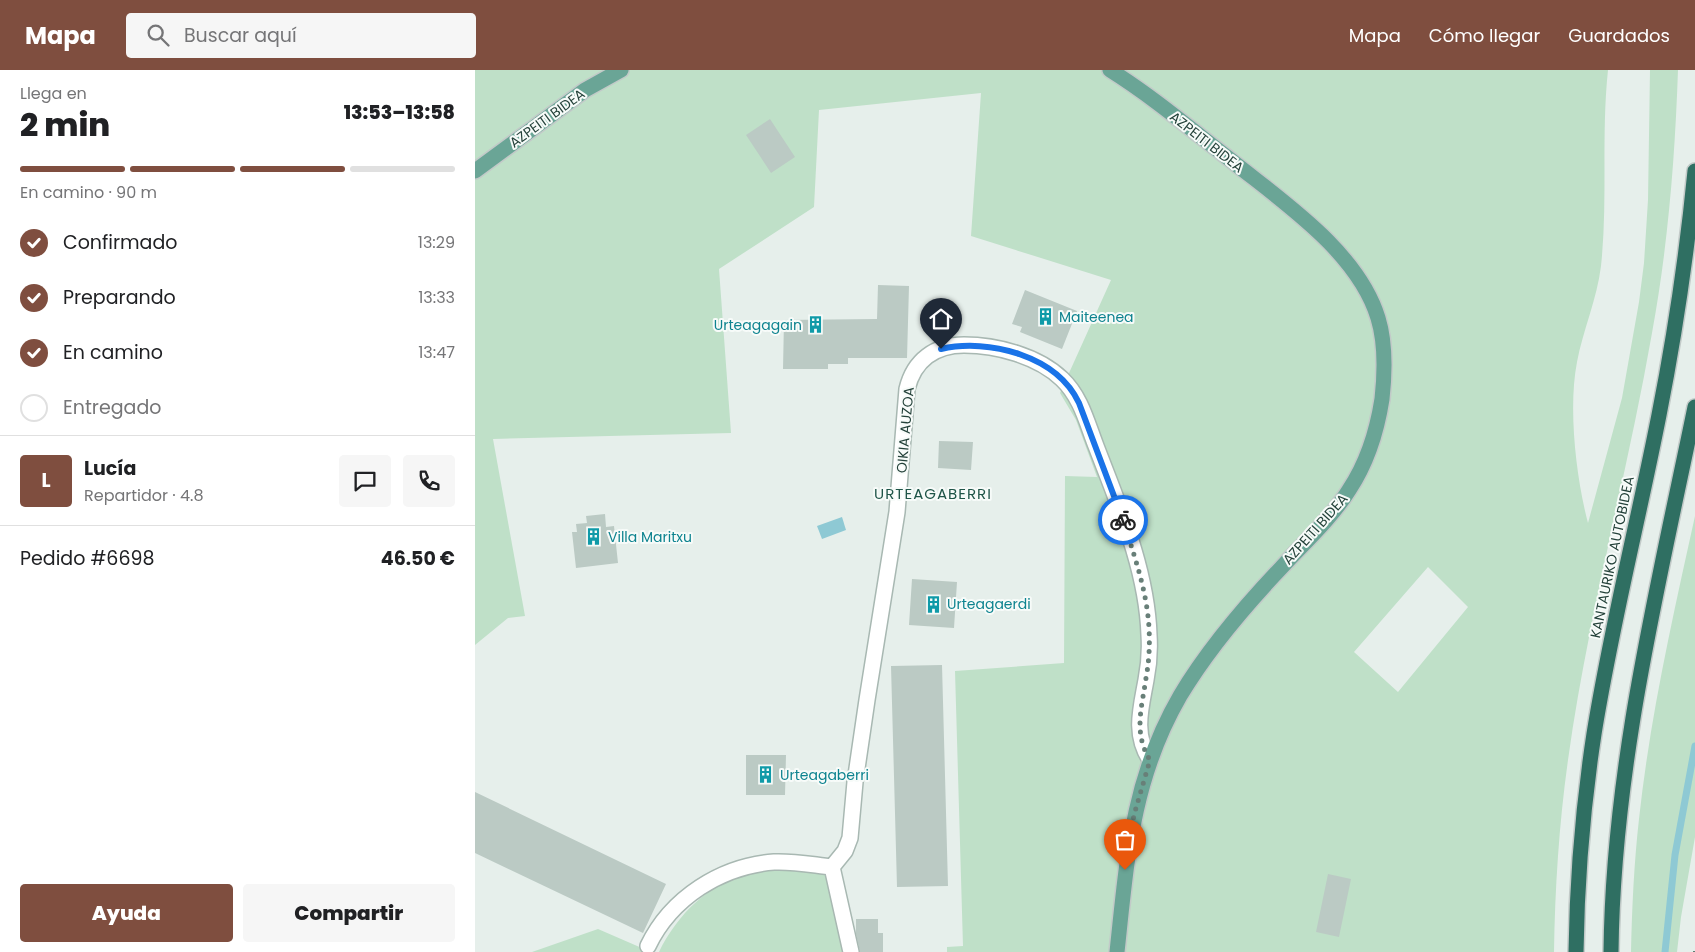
<!DOCTYPE html>
<html lang="es">
<head>
<meta charset="utf-8">
<style>
  :root { --surface:#fff; --page:#f6f6f6; --text:#202124; --muted:#757577; --line:#e0e0e0; --accent:#7f4e3f }
  body { margin:0; font-family:Poppins,sans-serif; background:var(--page); color:var(--text); height:100vh; display:flex; flex-direction:column; font-size:19px; white-space:nowrap }
  * { box-sizing:border-box; margin:0 }
  p { font-size:16px; color:var(--muted) }
  .icon { flex:none; width:28px; height:28px; fill:none; stroke:currentColor; stroke-width:2; stroke-linecap:round; stroke-linejoin:round }
  .map { position:relative; flex:1; overflow:hidden }
  .panel { display:flex; flex-direction:column; background:var(--surface); width:475px }
  .panel>* { flex:none }
  .pin { position:absolute; display:grid; place-items:center; width:42px; height:42px; color:#fff; margin:-51px -21px; border-radius:50% 50% 50% 0; rotate:-45deg; box-shadow:0 0 5px #0007 }
  .pin .icon { rotate:45deg }
  .courier { position:absolute; display:grid; place-items:center; width:50px; height:50px; margin:-25px; border:4px solid #1a73e8; border-radius:50%; background:#fff; color:#222; box-shadow:0 1px 6px #0007 }
  .summary em { font-style:normal; font-weight:800 }
  .summary div { display:flex; flex-direction:column-reverse }
  .summary { display:flex; align-items:center; justify-content:space-between; height:85px; padding:0 20px }
  h1 { font-size:32px; font-weight:800; line-height:38px }
  .bar { display:grid; grid-template-columns:repeat(4,1fr); gap:8px 5px; align-content:center; height:60px; padding:0 20px }
  .bar i { height:6px; border-radius:4px; background:var(--line) }
  .bar .current { background:var(--accent) }
  .bar p { grid-column:span 4 }
  .line { display:flex; align-items:center; gap:12px; padding:0 20px; border-top:1px solid var(--line) }
  .line div { flex:1 }
  .round { display:grid; place-items:center; flex:none; width:52px; height:52px; border-radius:5px; background:var(--page) }
  ol { padding:0 20px; list-style:none }
  li { display:flex; align-items:center; gap:15px; height:55px }
  li p { margin-inline-start:auto }
  li .icon { padding:5px; border-radius:50%; background:var(--accent); color:#fff; stroke-width:4 }
  li:last-child { color:var(--muted) }
  li i { width:28px; height:28px; border:2px solid var(--line); border-radius:50% }
  .button { display:flex; gap:10px; margin-top:auto; padding:10px 20px }
  .button a { flex:1; height:58px; border-radius:5px; background:var(--accent); color:#fff; font-size:20px; font-weight:800; line-height:58px; text-align:center }
  .button a+a { background:var(--page); color:var(--text) }
  header { display:flex; align-items:center; gap:30px; box-sizing:border-box; height:70px; padding:0 25px; background:var(--accent); color:#fff }
  header strong { font-size:24px }
  nav { display:flex; gap:28px; margin-inline-start:auto; font-size:18px }
  .search { width:350px; height:45px; background:var(--page); display:flex; align-items:center; gap:12px; box-sizing:border-box; padding:0 18px; border-radius:5px; color:var(--muted); font-size:19px }
  main { display:flex; flex:1; min-height:0 }
  .map>svg:first-child { display:block }
  .green { fill:#bfe0c8; fill-rule:evenodd }
  .water { fill:#8ec9d4 }
  .lines { fill:none; stroke-linecap:round; stroke-linejoin:round }
  .stream { stroke:#8ec9d4; stroke-width:7 }
  .building { fill:#bbcac4 }
  .minor-casing { stroke:#a8b8b2; stroke-width:18 }
  .major-casing { stroke:#c2cac8; stroke-width:18 }
  .highway-casing { stroke:#c2cac8; stroke-width:18 }
  .minor { stroke:#fff; stroke-width:15 }
  .major { stroke:#6aa596; stroke-width:15 }
  .highway { stroke:#2f6f62; stroke-width:15 }
  .rail { stroke:#5f7d75; stroke-width:4; stroke-dasharray:10 5; stroke-linecap:butt }
  .done { stroke:#687f78; stroke-width:5; stroke-dasharray:0 9 }
  .route { stroke:#1a73e8; stroke-width:6 }
  .labels { text-anchor:middle; stroke-width:4; stroke-linejoin:round; paint-order:stroke }
  .street-label { font-size:14px; fill:#24423a; stroke:#f7fbf9 }
  .culture-label { font-size:14px; fill:#0d838f; stroke:#f7fbf9; text-anchor:start }
  .neighbourhood-label { font-size:15px; letter-spacing:1px; fill:#1f5548; stroke:#f7fbf9 }
</style>
</head>
<body>
<header>
<strong>Mapa</strong>
<div class="search"><svg class="icon" aria-label="search" viewBox="0 0 24 24"><circle cx="10" cy="10" r="6"/><path d="M15 15l6 6"/></svg>Buscar aquí</div>
<nav><a>Mapa</a><a>Cómo llegar</a><a>Guardados</a></nav>
</header>
<main>
<section class="panel">
<div class="summary"><div><h1>2 min</h1><p>Llega en</p></div><em>13:53–13:58</em></div>
<div class="bar"><i class="current"></i><i class="current"></i><i class="current"></i><i></i><p>En camino · 90 m</p></div>
<ol>
<li><svg class="icon" aria-label="check" viewBox="0 0 24 24"><path d="M5 12l5 5 9-10"/></svg>Confirmado<p>13:29</p></li>
<li><svg class="icon" aria-label="check" viewBox="0 0 24 24"><path d="M5 12l5 5 9-10"/></svg>Preparando<p>13:33</p></li>
<li><svg class="icon" aria-label="check" viewBox="0 0 24 24"><path d="M5 12l5 5 9-10"/></svg>En camino<p>13:47</p></li>
<li><i></i>Entregado</li>
</ol>
<div class="line" style="height:90px"><b class="round" style="background:var(--accent);color:#fff">L</b><div><b>Lucía</b><p>Repartidor · 4.8</p></div><a class="round"><svg class="icon" aria-label="chat" viewBox="0 0 24 24"><path d="M4 5h16v11H9l-5 4z"/></svg></a><a class="round"><svg class="icon" aria-label="phone" viewBox="0 0 24 24"><path d="M5 4h4l2 5-3 2q2 4 5 5l2-3 5 2v4C11 20 4 13 5 4z"/></svg></a></div>
<div class="line" style="height:65px"><div>Pedido #6698</div><b>46.50 €</b></div>
<div class="button"><a>Ayuda</a><a>Compartir</a></div>
</section>
<div class="map">
<svg width="1220" height="882" viewBox="0 0 1220 882">
  <rect width="100%" height="100%" fill="#e6efeb"/>
  <path class="green" d="M 0,0 L 1133,0 C 1126,65 1133,131 1126,196 C 1122,229 1108,260 1102,292 C 1093,338 1101,408 1113,453 L 1147,328 L 1164,232 L 1169,193 L 1173,130 L 1175,0 L 1203,0 C 1200,88 1193,176 1177,263 C 1152,406 1113,546 1093,690 C 1084,754 1080,818 1079,882 L 472,882 L 472,877 L 488,876 L 480,601 L 589,593 L 590,406 L 622,407 L 601,350 L 585,323 L 636,210 L 496,166 L 506,23 L 344,40 L 339,137 L 244,199 L 256,363 L 18,369 L 50,546 L 33,548 L 0,575 ZM 953,497 L 993,537 L 923,622 L 879,582 Z
    M 1220,446 L 1220,767 L 1206,847 L 1202,882 L 1156,882 C 1157,838 1159,793 1164,749 C 1175,647 1198,546 1220,446 Z
    M 357,797 L 376,882 L 184,882 C 202,845 235,811 277,803 C 302,797 331,799 357,797 Z
    M 123,859 L 176,882 L 57,882 Z"/>
  <path class="water" d="M 367,447 L 371,460 L 347,469 L 342,456 Z"/>
  <g class="lines">
    <path class="stream" d="M 1190,882 L 1200,785 L 1220,676"/>
  </g>
  <path class="building" d="M 295,49 L 320,87 L 296,103 L 271,65 Z
    M 403,215 L 434,216 L 432,288 L 373,288 L 373,294 L 353,294 L 353,299 L 308,299 L 309,250 L 402,249 Z
    M 550,220 L 602,241 L 587,279 L 545,262 L 547,257 L 537,254 Z
    M 464,371 L 498,372 L 496,400 L 463,398 Z
    M 130,444 L 131,457 L 139,456 L 143,493 L 101,498 L 97,462 L 102,462 L 101,454 L 112,453 L 111,446 Z
    M 437,509 L 482,512 L 479,558 L 434,555 Z
    M 467,595 L 473,816 L 422,817 L 416,596 Z
    M 271,685 L 311,685 L 310,725 L 271,725 Z
    M 0,722 L 191,814 L 168,863 L 0,783 Z
    M 853,804 L 876,809 L 864,867 L 841,862 Z
    M 381,849 L 403,849 L 403,863 L 408,863 L 408,882 L 385,882 L 381,864 Z"/>
  <g class="lines">
    <defs>
      <path id="minor" d="M 357,797 L 370,781 L 375,768 L 380,712 L 392,630 L 422,442 L 432,319 C 439,290 460,275 489,275 C 522,275 563,286 587,309 C 606,327 612,353 621,376 C 644,436 672,500 674,565 C 675,580 674,595 671,610 C 666,638 658,664 675,690
        M 357,797 L 376,882
        M 173,876 C 196,828 246,796 299,792 C 318,791 338,795 357,797"/>
      <path id="major" d="M 635,0 C 678,27 717,60 757,91 C 808,132 883,182 903,248 C 911,274 910,302 907,329 C 902,361 892,393 874,420 C 856,449 829,473 806,498 C 769,537 733,579 705,626 C 657,709 652,789 642,882
        M 0,101 L 110,20 L 146,0"/>
      <path id="highway" d="M 1101,882 C 1102,809 1108,736 1119,664 C 1136,557 1163,452 1184,345 C 1200,264 1212,183 1220,101
        M 1136,882 C 1138,697 1183,517 1220,337"/>
    </defs>
    <use href="#minor" class="minor-casing"/>
    <use href="#major" class="major-casing"/>
    <use href="#highway" class="highway-casing"/>
    <use href="#minor" class="minor"/>
    <use href="#major" class="major"/>
    <use href="#highway" class="highway"/>
    <path class="rail" d="M 1220,882 L 1220,881"/>
  </g>
  <g class="lines">
    <path class="done" d="M 648,450 C 659,485 672,521 674,558 C 675,575 674,592 671,608 C 667,637 658,663 675,690 L 659,745 L 650,800"/>
    <path class="route" d="M 466,279 C 514,268 582,286 604,333 L 648,450"/>
  </g>
  <defs>
    <symbol id="building-bare" viewBox="-9 -9 18 18"><path d="M-4-6H4V6H1V3H-1V6H-4ZM-2.5-4.3h1.7v1.8h-1.7ZM.8-4.3h1.7v1.8H.8ZM-2.5-1h1.7V.8h-1.7ZM.8-1h1.7V.8H.8Z" fill="#0f9aa8" stroke="#f7fbf9" stroke-width="2.5" paint-order="stroke"/></symbol>
  </defs>
  <g fill-rule="evenodd">
    <use href="#building-bare" x="558" y="234" width="25" height="25"/>
    <use href="#building-bare" x="328" y="242" width="25" height="25"/>
    <use href="#building-bare" x="106" y="454" width="25" height="25"/>
    <use href="#building-bare" x="446" y="522" width="25" height="25"/>
    <use href="#building-bare" x="278" y="692" width="25" height="25"/>
  </g>
  <g class="labels">
    <g class="street-label">
      <text transform="translate(72 48) rotate(-36)" y="5">AZPEITI BIDEA</text>
      <text transform="translate(732 72) rotate(38)" y="5">AZPEITI BIDEA</text>
      <text transform="translate(430 360) rotate(-85)" y="5">OIKIA AUZOA</text>
      <text transform="translate(840 459) rotate(-48)" y="5">AZPEITI BIDEA</text>
      <text transform="translate(1137 487) rotate(-78)" y="5">KANTAURIKO AUTOBIDEA</text>
    </g>
    <g class="culture-label">
      <text x="584" y="252">Maiteenea</text>
      <text x="327" y="260" text-anchor="end">Urteagagain</text>
      <text x="133" y="472">Villa Maritxu</text>
      <text x="472" y="539">Urteagaerdi</text>
      <text x="305" y="710">Urteagaberri</text>
    </g>
    <g class="neighbourhood-label">
      <text x="458" y="429">URTEAGABERRI</text>
    </g>
  </g>
</svg>
<div class="pin" style="left:650px;top:800px;background:#ea580c"><svg class="icon" aria-label="bag" viewBox="0 0 24 24"><path d="M5 8h14l-1 12H6zM9 8a3 3 0 0 1 6 0"/></svg></div>
<div class="pin" style="left:466px;top:279px;background:#1f2937"><svg class="icon" aria-label="home" viewBox="0 0 24 24"><path d="M3 11l9-7 9 7M6 9v11h12V9"/></svg></div>
<div class="courier" style="left:648px;top:450px"><svg class="icon" aria-label="bike" viewBox="0 0 24 24"><circle cx="6" cy="16" r="4"/><circle cx="18" cy="16" r="4"/><path d="M6 16l4-8h5l3 8M10 8l3 8H6M13 5h3"/></svg></div>
</div>
</main>
</body>
</html>
